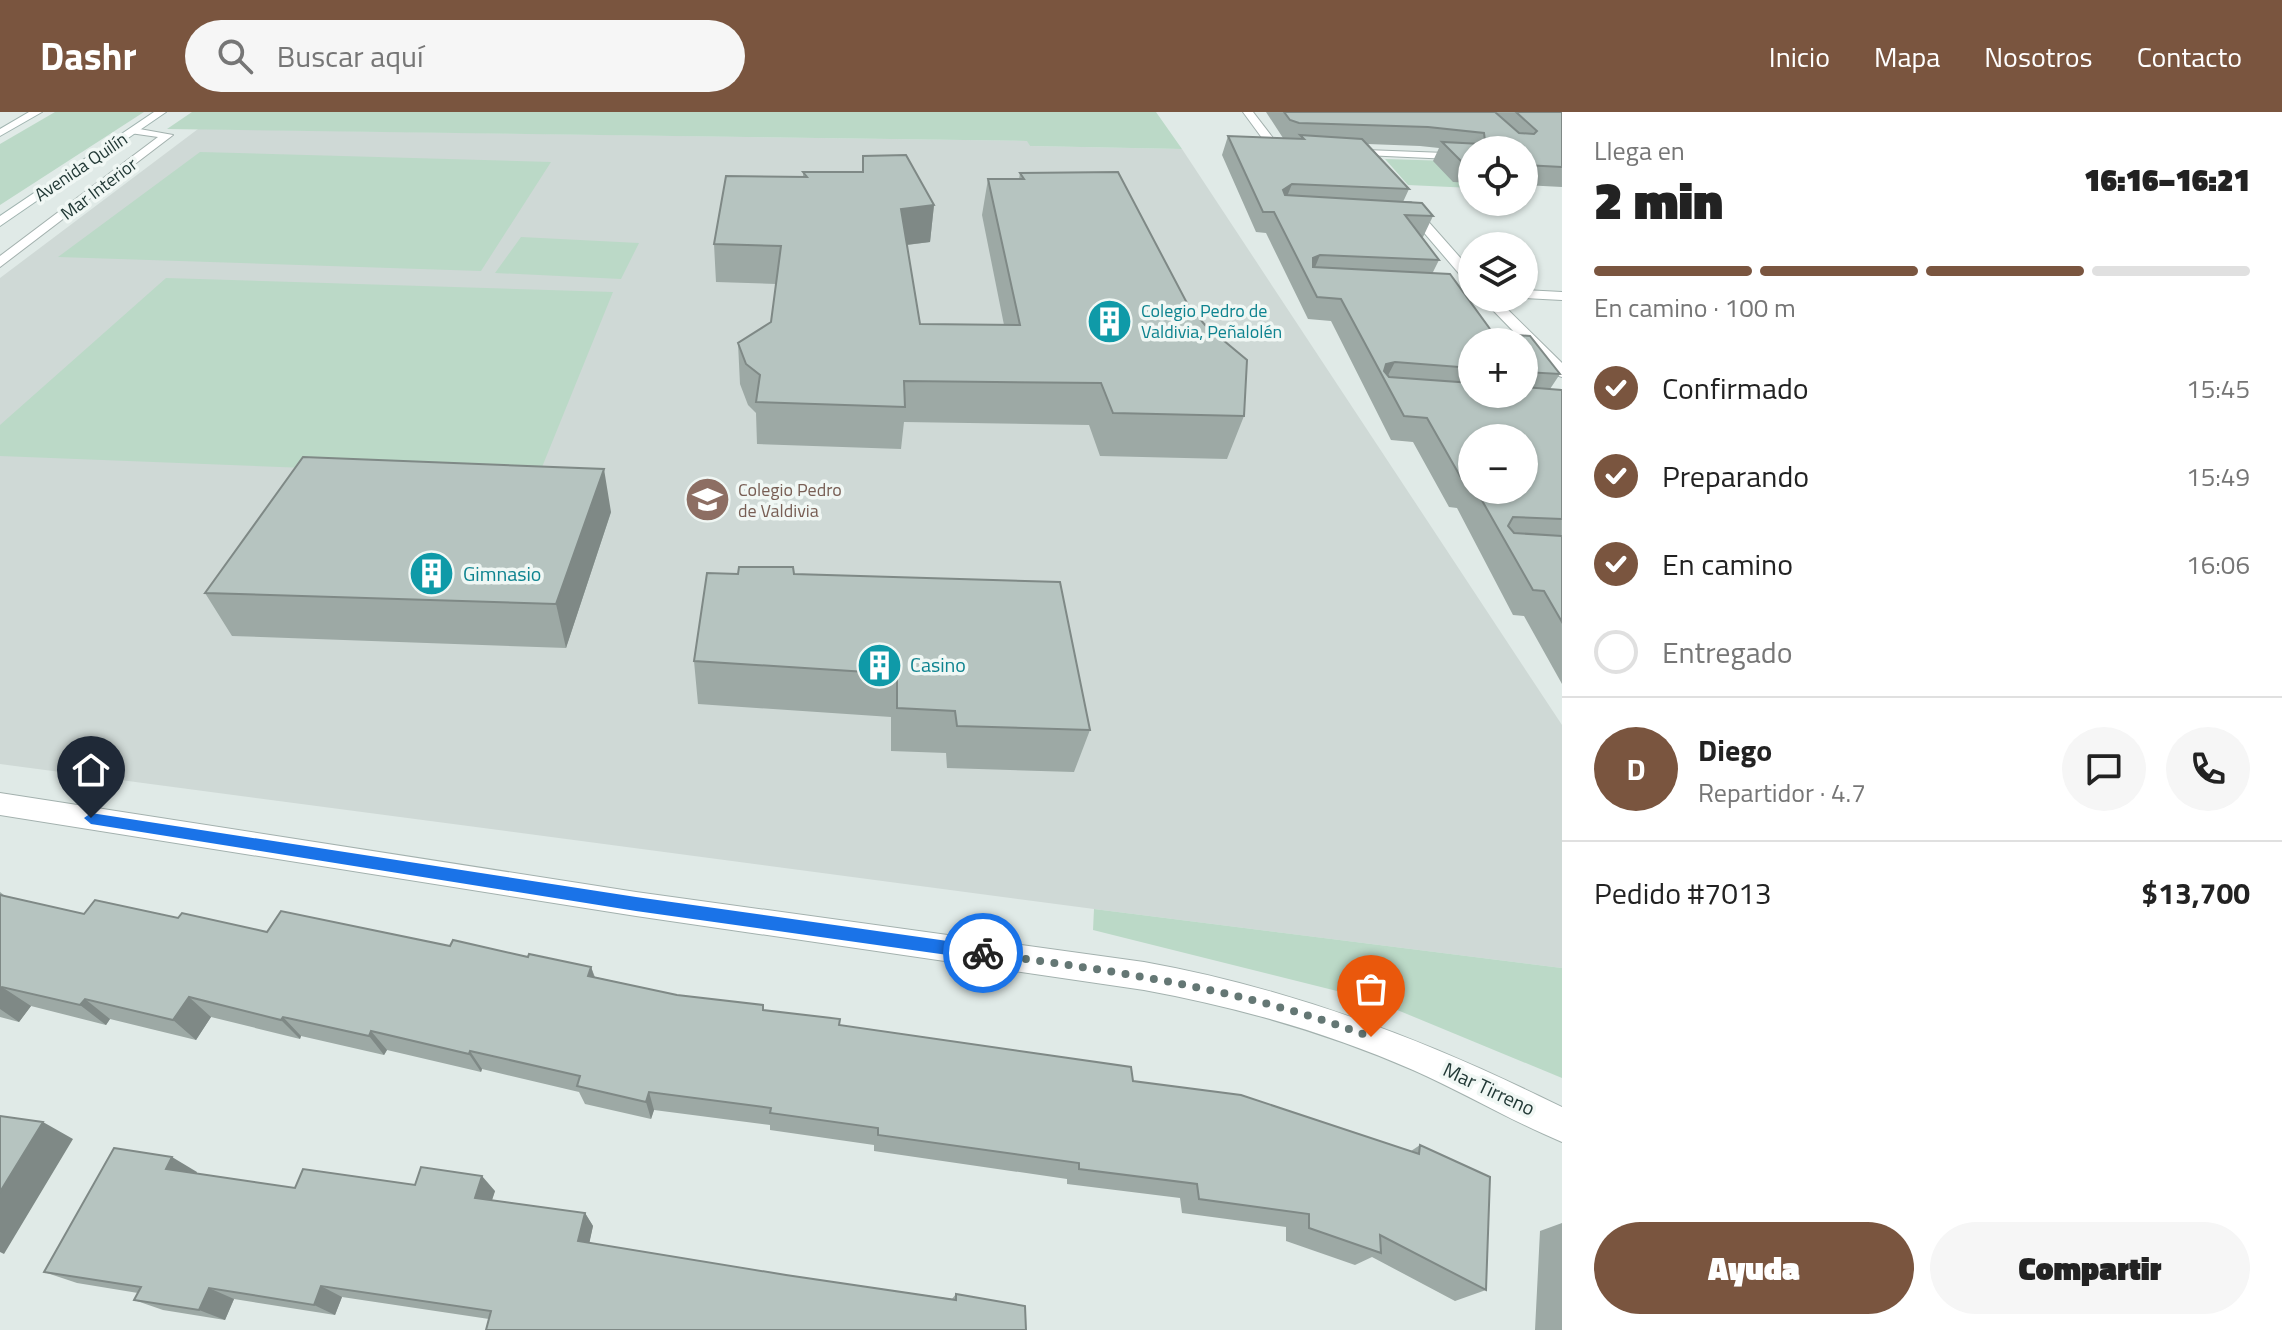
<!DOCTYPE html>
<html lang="es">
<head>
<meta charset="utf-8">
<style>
  :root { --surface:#fff; --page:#f6f6f6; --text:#222; --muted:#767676; --line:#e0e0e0; --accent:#7a553f }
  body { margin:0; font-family:"Titillium Web",sans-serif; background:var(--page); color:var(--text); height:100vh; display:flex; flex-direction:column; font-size:30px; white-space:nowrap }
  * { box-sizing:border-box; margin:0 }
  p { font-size:26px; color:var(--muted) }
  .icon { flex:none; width:44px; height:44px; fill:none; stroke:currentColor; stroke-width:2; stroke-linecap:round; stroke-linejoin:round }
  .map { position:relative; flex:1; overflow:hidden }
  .side { display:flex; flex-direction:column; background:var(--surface); width:720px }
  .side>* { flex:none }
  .buttons { position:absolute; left:1458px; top:24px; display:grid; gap:16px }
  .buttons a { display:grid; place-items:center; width:80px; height:80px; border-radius:50%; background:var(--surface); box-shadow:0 2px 6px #0004; font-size:40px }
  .pin { position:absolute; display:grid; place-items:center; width:68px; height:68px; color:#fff; margin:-82px -34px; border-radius:50% 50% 50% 0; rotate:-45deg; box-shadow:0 0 8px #0007 }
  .pin .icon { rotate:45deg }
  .courier { position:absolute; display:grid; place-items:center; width:80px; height:80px; margin:-40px; border:6px solid #1a73e8; border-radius:50%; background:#fff; color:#222; box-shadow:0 2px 10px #0007 }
  .head em { font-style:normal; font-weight:800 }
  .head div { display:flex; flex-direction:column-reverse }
  .head { display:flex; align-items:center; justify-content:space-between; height:136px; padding:0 32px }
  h1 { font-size:52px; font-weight:800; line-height:60px }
  .bar { display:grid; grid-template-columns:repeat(4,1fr); gap:12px 8px; align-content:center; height:96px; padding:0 32px }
  .bar i { height:10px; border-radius:6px; background:var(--line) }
  .bar .current { background:var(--accent) }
  .bar p { grid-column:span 4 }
  .line { display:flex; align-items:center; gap:20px; padding:0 32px; border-top:2px solid var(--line) }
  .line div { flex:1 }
  .round { display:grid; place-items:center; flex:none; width:84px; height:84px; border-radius:42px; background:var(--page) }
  ol { padding:0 32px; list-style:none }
  li { display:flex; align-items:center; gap:24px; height:88px }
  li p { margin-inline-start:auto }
  li .icon { padding:8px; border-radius:50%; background:var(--accent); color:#fff; stroke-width:4 }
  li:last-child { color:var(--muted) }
  li i { width:44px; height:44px; border:4px solid var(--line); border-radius:50% }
  .primary-button { display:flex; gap:16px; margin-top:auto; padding:16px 32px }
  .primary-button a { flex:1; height:92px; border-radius:48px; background:var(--accent); color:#fff; font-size:32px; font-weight:800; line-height:92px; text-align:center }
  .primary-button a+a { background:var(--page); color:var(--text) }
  header { display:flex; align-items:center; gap:48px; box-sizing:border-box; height:112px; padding:0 40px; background:var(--accent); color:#fff }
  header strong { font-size:38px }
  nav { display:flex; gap:44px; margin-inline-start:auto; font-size:28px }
  .search { width:560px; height:72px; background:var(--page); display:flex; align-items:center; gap:20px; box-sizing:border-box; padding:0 28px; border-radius:44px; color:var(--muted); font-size:30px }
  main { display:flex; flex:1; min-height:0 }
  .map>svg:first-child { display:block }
  .built { fill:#cfd9d6 }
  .green { fill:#bbd9c7 }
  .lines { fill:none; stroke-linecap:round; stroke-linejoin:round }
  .street-casing { stroke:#a3b1ae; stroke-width:2 }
  .secondary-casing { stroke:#a0b4b0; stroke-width:2 }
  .street { fill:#fff; fill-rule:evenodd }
  .secondary { fill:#fff; fill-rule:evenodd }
  .wall { fill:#9da9a5; fill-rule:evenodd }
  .shaded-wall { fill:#7f8986 }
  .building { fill:#b6c4c0; stroke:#7f8986; stroke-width:2 }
  .route { fill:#1a73e8 }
  .done { stroke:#647774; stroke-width:8; stroke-dasharray:0 14.4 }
  .labels { text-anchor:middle; stroke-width:7; stroke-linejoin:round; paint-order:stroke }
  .far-street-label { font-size:18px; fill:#223936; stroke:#f0f7f4 }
  .far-culture-label { font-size:18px; fill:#0d838f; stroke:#f0f7f4; text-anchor:start }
  .far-education-label { font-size:18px; fill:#785e54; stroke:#f0f7f4; text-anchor:start }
  .culture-label { font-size:20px; fill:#0d838f; stroke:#f0f7f4; text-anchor:start }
  .street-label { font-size:20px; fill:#223936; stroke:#f0f7f4 }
</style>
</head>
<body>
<header>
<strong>Dashr</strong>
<div class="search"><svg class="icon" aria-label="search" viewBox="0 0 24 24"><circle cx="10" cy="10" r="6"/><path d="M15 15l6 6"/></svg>Buscar aquí</div>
<nav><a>Inicio</a><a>Mapa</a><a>Nosotros</a><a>Contacto</a></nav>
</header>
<main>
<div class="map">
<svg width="1562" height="1218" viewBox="0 0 1562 1218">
  <rect width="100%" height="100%" fill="#e0eae7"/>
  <path class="built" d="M 198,17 L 1028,29 L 1030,34 L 1182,37 L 1562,613 L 1562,856 L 1094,797 L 0,652 L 0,166 Z"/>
  <path class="green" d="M 55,0 L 144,0 L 0,93 L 0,32 Z
    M 192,0 L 1156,0 L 1182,37 L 1030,34 L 1027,29 L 167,17 Z
    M 200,40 L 551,50 L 481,159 L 58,145 Z
    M 1385,47 L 1450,49 L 1472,72 L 1472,76 L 1408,73 Z
    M 521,125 L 639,131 L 621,167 L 495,161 Z
    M 166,166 L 613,180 L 538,365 L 0,344 L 0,313 Z
    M 1094,797 L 1562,856 L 1562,966 L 1373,888 L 1093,818 Z"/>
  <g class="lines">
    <defs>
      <path id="street" d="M 1243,0 L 1253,0 L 1273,26 L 1304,37 L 1298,40 L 1265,30 Z
        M 134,16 L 173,23 L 0,155 L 0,144 L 158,25 L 130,21 L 130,17 Z
        M 1339,37 L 1472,42 L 1472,48 L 1343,42 L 1337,39 Z
        M 1403,90 L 1411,90 L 1472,159 L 1472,172 L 1467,171 L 1403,96 Z
        M 1524,178 L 1562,180 L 1562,188 L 1523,186 Z
        M 1481,186 L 1496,186 L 1562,251 L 1562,265 L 1556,263 Z
        M 0,681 L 636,780 L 1144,850 C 1283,875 1412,922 1539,984 L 1562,995 L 1562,1030 C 1511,1009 1463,980 1413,958 C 1326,920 1237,895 1144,878 L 636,804 L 0,703 Z"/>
      <path id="secondary" d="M 29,0 L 42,0 L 0,24 L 0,17 Z
        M 154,0 L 166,0 L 0,114 L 0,104 Z"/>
    </defs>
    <use href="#street" class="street-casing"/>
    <use href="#secondary" class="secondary-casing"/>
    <use href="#street" class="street"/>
    <use href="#secondary" class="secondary"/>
  </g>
  <path class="wall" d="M 1266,0 L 1562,0 L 1562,75 L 1524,73 L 1524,38 L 1472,38 L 1472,71 L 1453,70 L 1433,49 L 1439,36 L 1420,34 L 1368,32 L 1409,77 L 1403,90 L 1422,91 L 1433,104 L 1423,125 L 1422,125 L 1439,148 L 1432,162 L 1450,162 L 1493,221 L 1530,224 L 1560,262 L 1550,277 L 1562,278 L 1562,572 L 1524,504 L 1513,503 L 1457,396 L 1449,395 L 1413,330 L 1391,328 L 1331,209 L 1308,207 L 1266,121 L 1256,120 L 1222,43 L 1228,24 L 1283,26 ZM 1472,230 L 1524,230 L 1524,282 L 1472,282 ZM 1472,326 L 1524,326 L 1524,378 L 1472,378 Z
    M 863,44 L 934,93 L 930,130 L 907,133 L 920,212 L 1004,213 L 982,103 L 988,67 L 1019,67 L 1020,61 L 1244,304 L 1227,347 L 1100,344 L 1089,313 L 904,310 L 901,337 L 757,332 L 756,301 L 748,293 L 740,272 L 738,231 L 771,210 L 776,172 L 716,170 L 714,132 L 803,65 L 803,60 L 862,60 Z
    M 611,400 L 566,536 L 232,524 L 205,481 Z
    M 794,462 L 1090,618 L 1074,660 L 947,656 L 946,641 L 891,639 L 891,605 L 698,592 L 694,549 Z
    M 0,780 L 5,784 L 84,802 L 178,806 L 267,820 L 450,834 L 591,855 L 595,865 L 677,883 L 763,893 L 763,898 L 1133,969 L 1411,1039 L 1420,1033 L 1486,1178 L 1455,1189 L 1372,1145 L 1355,1153 L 1286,1129 L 1286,1115 L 1182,1101 L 1180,1086 L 1067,1072 L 1067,1067 L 874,1039 L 874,1033 L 770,1018 L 770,1013 L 654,998 L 651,1007 L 585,992 L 579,980 L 482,957 L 481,960 L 387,938 L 384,943 L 301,924 L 300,927 L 211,905 L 196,928 L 110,907 L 106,913 L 31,894 L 19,910 L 0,905 Z
    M 197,1060 L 197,1062 L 295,1076 L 415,1073 L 495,1079 L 492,1088 L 585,1101 L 593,1114 L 589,1131 L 786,1163 L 952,1187 L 956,1182 L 1025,1194 L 489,1207 L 342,1185 L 335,1203 L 234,1187 L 225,1208 L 163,1198 L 134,1188 L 138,1181 L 77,1171 L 44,1160 Z
    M 1562,1111 L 1562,1218 L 1535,1218 L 1540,1119 Z"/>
  <path class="shaded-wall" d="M 1292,72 L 1284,92 L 1283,78 Z
    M 934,93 L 930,130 L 897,134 L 901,97 Z
    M 1320,143 L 1311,165 L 1313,146 Z
    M 1395,250 L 1385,269 L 1381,262 L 1386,252 Z
    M 604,357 L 611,400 L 566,536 L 556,492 Z
    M 591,855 L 598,876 L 588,864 Z
    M 2,875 L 31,894 L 19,910 L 0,897 L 0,877 Z
    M 189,885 L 211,905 L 196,928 L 173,908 Z
    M 85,887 L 110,907 L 106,913 L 80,893 Z
    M 283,905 L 301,924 L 300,927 L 281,908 Z
    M 371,919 L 387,938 L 384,943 L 369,924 Z
    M 470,939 L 482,957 L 481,960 L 469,942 Z
    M 649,980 L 654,998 L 651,1007 L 646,990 Z
    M 43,1010 L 73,1027 L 4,1142 L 0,1140 L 0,1080 Z
    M 172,1045 L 197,1060 L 191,1072 L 166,1057 Z
    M 482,1064 L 495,1079 L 488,1100 L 475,1086 Z
    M 585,1101 L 593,1114 L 587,1142 L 578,1129 Z
    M 321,1174 L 342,1185 L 335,1203 L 314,1193 Z
    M 209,1176 L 234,1187 L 225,1208 L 199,1198 Z"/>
  <path class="building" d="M 1284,0 L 1495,0 L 1519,21 L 1534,22 L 1537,19 L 1516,0 L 1562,0 L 1562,55 L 1524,53 L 1524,38 L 1472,38 L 1472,51 L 1462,50 L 1442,30 L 1482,32 L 1485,29 L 1484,21 L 1428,15 L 1299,11 L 1290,8 Z
    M 1300,23 L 1362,27 L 1409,77 L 1292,72 L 1283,78 L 1285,83 L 1422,91 L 1433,104 L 1405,103 L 1439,148 L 1320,143 L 1313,146 L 1313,155 L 1450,162 L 1493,221 L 1530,224 L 1560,262 L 1524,260 L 1524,230 L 1472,230 L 1472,256 L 1395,250 L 1386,252 L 1384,259 L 1389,265 L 1472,271 L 1472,282 L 1524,282 L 1524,275 L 1562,278 L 1562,407 L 1513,405 L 1508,414 L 1514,421 L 1562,424 L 1562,510 L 1544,479 L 1533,478 L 1476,378 L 1524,378 L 1524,326 L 1472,326 L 1472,371 L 1464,371 L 1427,306 L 1404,304 L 1341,187 L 1317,185 L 1274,100 L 1263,100 L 1228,24 L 1304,27 Z
    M 906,43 L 934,93 L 901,97 L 920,212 L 1020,213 L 988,67 L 1024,67 L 1020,61 L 1118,60 L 1188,193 L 1205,213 L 1247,248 L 1244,304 L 1113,301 L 1101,271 L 904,269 L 905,295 L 756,290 L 760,263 L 746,252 L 738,231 L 771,210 L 781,134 L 714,132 L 726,64 L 807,65 L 803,60 L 863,60 L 863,44 Z
    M 303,345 L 604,357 L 556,492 L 205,481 Z
    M 739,455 L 793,455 L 794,462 L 1060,470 L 1090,618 L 957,614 L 955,599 L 897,596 L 897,562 L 694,549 L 707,461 L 738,462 Z
    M 0,783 L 84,802 L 95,788 L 178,806 L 182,801 L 267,820 L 281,799 L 450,834 L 453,828 L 528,845 L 529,842 L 591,855 L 588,864 L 677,883 L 763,893 L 763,898 L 840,907 L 839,913 L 1131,955 L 1133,969 L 1241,983 L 1419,1042 L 1420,1033 L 1490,1065 L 1486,1178 L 1380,1123 L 1381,1141 L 1309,1116 L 1309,1102 L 1199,1087 L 1197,1072 L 1079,1057 L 1079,1051 L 878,1023 L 878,1016 L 770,1001 L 771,996 L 649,980 L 646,990 L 577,974 L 580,964 L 470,939 L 469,942 L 371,919 L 369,924 L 283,905 L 281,908 L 189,885 L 173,908 L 85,887 L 80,893 L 2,875 L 0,877 Z
    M 0,1004 L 43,1010 L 0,1080 Z
    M 114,1036 L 172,1045 L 166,1057 L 295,1076 L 303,1057 L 415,1073 L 421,1055 L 482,1064 L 475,1086 L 585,1101 L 578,1129 L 786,1163 L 956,1188 L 956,1182 L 1025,1194 L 1026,1218 L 486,1218 L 491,1199 L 321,1174 L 314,1193 L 209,1176 L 199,1198 L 134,1188 L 141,1175 L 44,1160 Z"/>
  <path class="route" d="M 91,701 L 636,785 L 983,834 L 991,841 L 983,848 L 636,799 L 91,712 L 84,706 Z"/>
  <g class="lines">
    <path class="done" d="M 983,841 C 1115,859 1245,877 1371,925"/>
  </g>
  <defs>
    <symbol id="building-disc" viewBox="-11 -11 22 22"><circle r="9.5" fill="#0f9aa8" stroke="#f0f7f4"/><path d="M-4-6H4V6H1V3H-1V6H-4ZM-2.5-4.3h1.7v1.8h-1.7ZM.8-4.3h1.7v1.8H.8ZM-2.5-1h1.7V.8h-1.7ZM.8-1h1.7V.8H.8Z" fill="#fff"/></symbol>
    <symbol id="school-disc" viewBox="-11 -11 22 22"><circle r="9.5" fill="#8d6e63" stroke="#f0f7f4"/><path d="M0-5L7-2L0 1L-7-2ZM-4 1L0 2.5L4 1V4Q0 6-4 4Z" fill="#fff"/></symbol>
  </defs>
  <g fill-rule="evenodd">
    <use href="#building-disc" x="1084" y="184" width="51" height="51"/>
    <use href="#school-disc" x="682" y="362" width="51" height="51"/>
    <use href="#building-disc" x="406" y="436" width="51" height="51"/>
    <use href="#building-disc" x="854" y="528" width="51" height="51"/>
  </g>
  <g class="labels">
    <g class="far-street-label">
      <text transform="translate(81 55) rotate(-34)" y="6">Avenida Quilín</text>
      <text transform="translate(99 77) rotate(-37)" y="6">Mar Interior</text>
    </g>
    <g class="far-culture-label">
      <text x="1141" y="205">Colegio Pedro de<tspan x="1141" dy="21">Valdivia, Peñalolén</tspan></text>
    </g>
    <g class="far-education-label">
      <text x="738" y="384">Colegio Pedro<tspan x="738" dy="21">de Valdivia</tspan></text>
    </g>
    <g class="culture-label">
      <text x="463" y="469">Gimnasio</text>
      <text x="910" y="560">Casino</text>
    </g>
    <g class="street-label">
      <text transform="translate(1489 977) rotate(25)" y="7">Mar Tirreno</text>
    </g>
  </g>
</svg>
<div class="buttons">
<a><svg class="icon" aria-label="locate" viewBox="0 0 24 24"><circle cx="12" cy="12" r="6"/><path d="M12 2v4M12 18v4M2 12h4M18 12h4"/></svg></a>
<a><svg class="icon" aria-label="layers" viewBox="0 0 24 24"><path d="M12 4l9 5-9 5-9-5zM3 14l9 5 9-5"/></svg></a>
<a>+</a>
<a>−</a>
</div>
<div class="pin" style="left:1371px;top:925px;background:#ea580c"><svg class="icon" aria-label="bag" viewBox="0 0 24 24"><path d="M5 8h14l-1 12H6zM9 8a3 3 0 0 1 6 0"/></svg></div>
<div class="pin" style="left:91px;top:706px;background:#1f2937"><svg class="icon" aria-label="home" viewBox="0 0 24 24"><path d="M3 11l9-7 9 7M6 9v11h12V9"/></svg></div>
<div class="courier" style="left:983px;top:841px"><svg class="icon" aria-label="bike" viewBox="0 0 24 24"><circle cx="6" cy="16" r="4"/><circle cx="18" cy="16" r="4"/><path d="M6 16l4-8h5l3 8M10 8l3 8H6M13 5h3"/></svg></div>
</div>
<section class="side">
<div class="head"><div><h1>2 min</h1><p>Llega en</p></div><em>16:16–16:21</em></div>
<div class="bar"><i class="current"></i><i class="current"></i><i class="current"></i><i></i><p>En camino · 100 m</p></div>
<ol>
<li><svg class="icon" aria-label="check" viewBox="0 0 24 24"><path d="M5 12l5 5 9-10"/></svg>Confirmado<p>15:45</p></li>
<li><svg class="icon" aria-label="check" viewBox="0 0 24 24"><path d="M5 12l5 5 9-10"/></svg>Preparando<p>15:49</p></li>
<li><svg class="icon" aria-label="check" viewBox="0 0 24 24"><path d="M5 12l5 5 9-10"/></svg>En camino<p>16:06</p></li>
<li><i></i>Entregado</li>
</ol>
<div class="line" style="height:144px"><b class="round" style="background:var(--accent);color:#fff">D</b><div><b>Diego</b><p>Repartidor · 4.7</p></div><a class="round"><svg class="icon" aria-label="chat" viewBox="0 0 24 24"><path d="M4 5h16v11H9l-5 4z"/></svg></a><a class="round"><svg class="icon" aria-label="phone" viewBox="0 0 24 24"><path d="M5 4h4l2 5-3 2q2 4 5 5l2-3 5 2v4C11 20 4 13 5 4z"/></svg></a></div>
<div class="line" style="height:104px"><div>Pedido #7013</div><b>$13,700</b></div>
<div class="primary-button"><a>Ayuda</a><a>Compartir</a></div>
</section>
</main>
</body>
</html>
